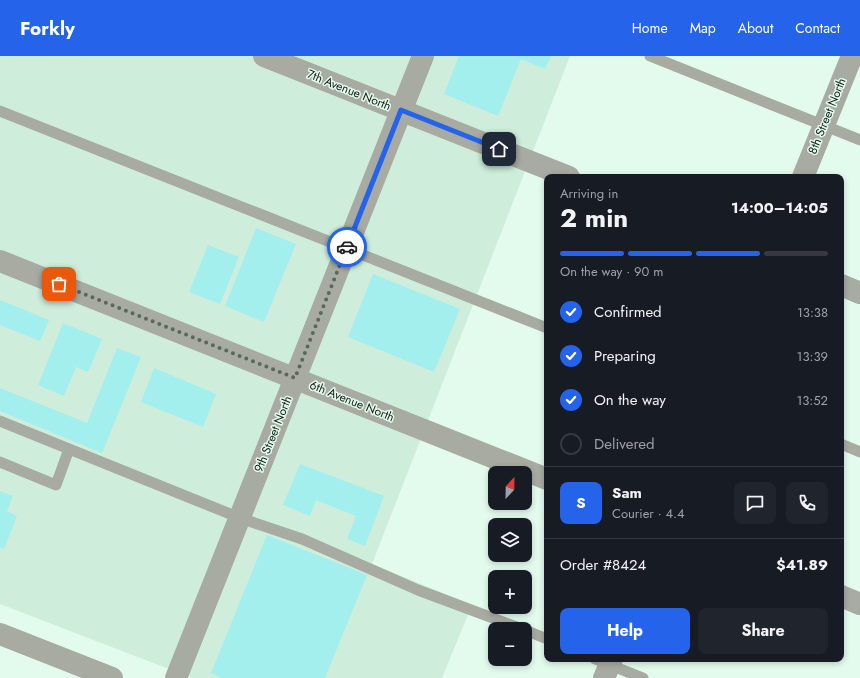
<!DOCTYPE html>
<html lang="en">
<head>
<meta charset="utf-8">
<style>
  :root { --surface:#171b24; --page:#20242c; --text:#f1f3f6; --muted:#9ea1a6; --line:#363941; --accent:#2563eb }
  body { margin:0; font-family:Jost,sans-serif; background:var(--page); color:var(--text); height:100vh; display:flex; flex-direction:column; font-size:15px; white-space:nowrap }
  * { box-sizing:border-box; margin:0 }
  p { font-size:13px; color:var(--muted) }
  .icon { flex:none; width:22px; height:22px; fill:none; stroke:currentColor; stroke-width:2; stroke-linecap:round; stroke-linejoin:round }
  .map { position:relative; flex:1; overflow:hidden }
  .drawer { position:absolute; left:544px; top:118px; width:300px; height:488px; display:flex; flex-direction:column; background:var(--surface); border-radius:8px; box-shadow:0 2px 6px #0003 }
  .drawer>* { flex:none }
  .needle { width:26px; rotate:22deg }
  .tools { position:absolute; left:488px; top:410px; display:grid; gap:8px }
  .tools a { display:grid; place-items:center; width:44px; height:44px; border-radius:8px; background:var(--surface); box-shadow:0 2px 6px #0003; font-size:20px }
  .pin { position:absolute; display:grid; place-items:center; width:34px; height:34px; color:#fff; margin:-17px; border-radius:8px; box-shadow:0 2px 6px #0006 }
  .courier { position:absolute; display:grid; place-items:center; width:40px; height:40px; margin:-20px; border:3px solid #2563eb; border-radius:50%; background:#fff; color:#222; box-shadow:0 1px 5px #0007 }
  .headline em { font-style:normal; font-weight:700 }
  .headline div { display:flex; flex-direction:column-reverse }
  .headline { display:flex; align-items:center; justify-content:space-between; height:68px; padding:0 16px }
  h1 { font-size:26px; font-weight:700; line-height:30px }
  .bar { display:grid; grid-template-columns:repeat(4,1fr); gap:6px 4px; align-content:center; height:48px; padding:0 16px }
  .bar i { height:5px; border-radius:3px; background:var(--line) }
  .bar .active { background:var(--accent) }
  .bar p { grid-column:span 4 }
  .line { display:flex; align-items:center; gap:10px; padding:0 16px; border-top:1px solid var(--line) }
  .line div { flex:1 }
  .round { display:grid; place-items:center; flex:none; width:42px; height:42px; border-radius:8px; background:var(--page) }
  ol { padding:0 16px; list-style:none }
  li { display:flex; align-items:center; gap:12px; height:44px }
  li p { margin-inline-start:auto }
  li .icon { padding:4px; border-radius:50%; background:var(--accent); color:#fff; stroke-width:4 }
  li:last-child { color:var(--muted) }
  li i { width:22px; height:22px; border:2px solid var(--line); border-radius:50% }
  .cta { display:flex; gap:8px; margin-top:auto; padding:8px 16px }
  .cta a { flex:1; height:46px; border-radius:8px; background:var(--accent); color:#fff; font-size:16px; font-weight:700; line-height:46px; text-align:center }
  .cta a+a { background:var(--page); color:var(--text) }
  header { display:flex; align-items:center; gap:24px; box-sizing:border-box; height:56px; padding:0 20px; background:var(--accent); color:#fff }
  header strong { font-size:19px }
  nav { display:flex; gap:22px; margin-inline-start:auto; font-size:14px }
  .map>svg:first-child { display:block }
  .built { fill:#ceeedb }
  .building { fill:#a2efed }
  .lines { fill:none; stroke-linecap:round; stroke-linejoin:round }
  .service { stroke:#a7aba2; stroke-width:11 }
  .minor { stroke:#a7aba2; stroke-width:22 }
  .tertiary { stroke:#a7aba2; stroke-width:22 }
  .done { stroke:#59675f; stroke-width:4; stroke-dasharray:0 7.2 }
  .route { stroke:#2563eb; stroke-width:5 }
  .labels { text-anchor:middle; stroke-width:3; stroke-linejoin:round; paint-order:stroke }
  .street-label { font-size:12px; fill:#0f1813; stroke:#e2fbec }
</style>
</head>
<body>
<header>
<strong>Forkly</strong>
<nav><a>Home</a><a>Map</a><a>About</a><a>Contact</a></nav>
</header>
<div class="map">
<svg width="860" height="622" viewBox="0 0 860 622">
  <rect width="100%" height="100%" fill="#e2fbec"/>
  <path class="built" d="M 0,0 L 570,0 L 372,508 L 472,549 L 442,622 L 192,622 L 0,548 Z"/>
  <path class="building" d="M 459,0 L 551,0 L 545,13 L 521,3 L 498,60 L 444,38 Z
    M 256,172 L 296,188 L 264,266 L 225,250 Z
    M 208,189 L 239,201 L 220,248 L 189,236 Z
    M 373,218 L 460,253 L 434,316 L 348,281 Z
    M 0,244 L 49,264 L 40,285 L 0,269 Z
    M 63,267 L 102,283 L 88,316 L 76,311 L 64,340 L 38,329 Z
    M 117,292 L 141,301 L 102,397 L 0,355 L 0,332 L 87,367 Z
    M 154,312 L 216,338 L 203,371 L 141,346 Z
    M 300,408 L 384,440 L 365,490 L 347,483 L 356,460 L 316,444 L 310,460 L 283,449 Z
    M 0,435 L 13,440 L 7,455 L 17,460 L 4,493 L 0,491 Z
    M 267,479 L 367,519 L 325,622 L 222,622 L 211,617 Z"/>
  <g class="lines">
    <path class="service" d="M 650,0 L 860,84
      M 0,55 L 547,272
      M 0,365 L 240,462 L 302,483 L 418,534 L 522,573
      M 841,388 L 860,396
      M 0,406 L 56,429 L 69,393
      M 525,574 L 547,583
      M 595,603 L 643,622"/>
    <path class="minor" d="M 264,0 L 569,121
      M 803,121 L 852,0
      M 0,205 L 547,423
      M 841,229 L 860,237
      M 841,540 L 860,548
      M 604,622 L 612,603"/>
    <path class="tertiary" d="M 0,578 L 112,622
      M 176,622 L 423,0"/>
  </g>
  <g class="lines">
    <path class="done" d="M 59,228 L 295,322 L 347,191"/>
    <path class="route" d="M 347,191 L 401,54 L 499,93"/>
  </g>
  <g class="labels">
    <g class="street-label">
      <text transform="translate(349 34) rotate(22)" y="4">7th Avenue North</text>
      <text transform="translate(827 60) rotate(-68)" y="4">8th Street North</text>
      <text transform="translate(352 345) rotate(22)" y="4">6th Avenue North</text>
      <text transform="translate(273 378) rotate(-68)" y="4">9th Street North</text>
    </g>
  </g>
</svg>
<div class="tools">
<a><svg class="needle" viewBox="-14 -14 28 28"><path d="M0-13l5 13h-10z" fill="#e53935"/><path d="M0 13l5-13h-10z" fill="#9ea1a6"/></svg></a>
<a><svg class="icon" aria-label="layers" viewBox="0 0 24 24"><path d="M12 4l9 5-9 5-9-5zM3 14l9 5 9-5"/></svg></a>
<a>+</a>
<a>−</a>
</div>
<div class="pin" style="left:59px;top:228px;background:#ea580c"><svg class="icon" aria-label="bag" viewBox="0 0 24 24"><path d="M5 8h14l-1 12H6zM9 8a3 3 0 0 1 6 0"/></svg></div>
<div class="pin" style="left:499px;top:93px;background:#1f2937"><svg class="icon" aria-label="home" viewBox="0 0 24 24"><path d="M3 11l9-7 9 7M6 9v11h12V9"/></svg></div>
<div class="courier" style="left:347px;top:191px"><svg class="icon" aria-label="car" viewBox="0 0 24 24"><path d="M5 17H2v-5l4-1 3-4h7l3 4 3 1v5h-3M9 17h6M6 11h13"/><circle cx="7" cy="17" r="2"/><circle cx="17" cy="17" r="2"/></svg></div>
<section class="drawer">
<div class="headline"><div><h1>2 min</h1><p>Arriving in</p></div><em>14:00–14:05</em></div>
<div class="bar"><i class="active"></i><i class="active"></i><i class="active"></i><i></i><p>On the way · 90 m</p></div>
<ol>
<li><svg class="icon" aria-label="check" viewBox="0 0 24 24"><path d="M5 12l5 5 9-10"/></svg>Confirmed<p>13:38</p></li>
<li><svg class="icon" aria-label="check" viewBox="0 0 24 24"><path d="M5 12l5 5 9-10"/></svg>Preparing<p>13:39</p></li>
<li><svg class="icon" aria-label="check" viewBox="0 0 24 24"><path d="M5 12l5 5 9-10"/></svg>On the way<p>13:52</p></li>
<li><i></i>Delivered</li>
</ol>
<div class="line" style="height:72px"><b class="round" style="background:var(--accent);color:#fff">S</b><div><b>Sam</b><p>Courier · 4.4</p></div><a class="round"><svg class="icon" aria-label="chat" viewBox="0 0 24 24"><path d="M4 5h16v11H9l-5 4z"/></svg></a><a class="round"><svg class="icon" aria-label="phone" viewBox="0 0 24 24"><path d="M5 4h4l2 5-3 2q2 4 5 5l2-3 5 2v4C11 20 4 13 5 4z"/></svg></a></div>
<div class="line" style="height:52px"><div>Order #8424</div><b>$41.89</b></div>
<div class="cta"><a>Help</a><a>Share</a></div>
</section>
</div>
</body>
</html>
